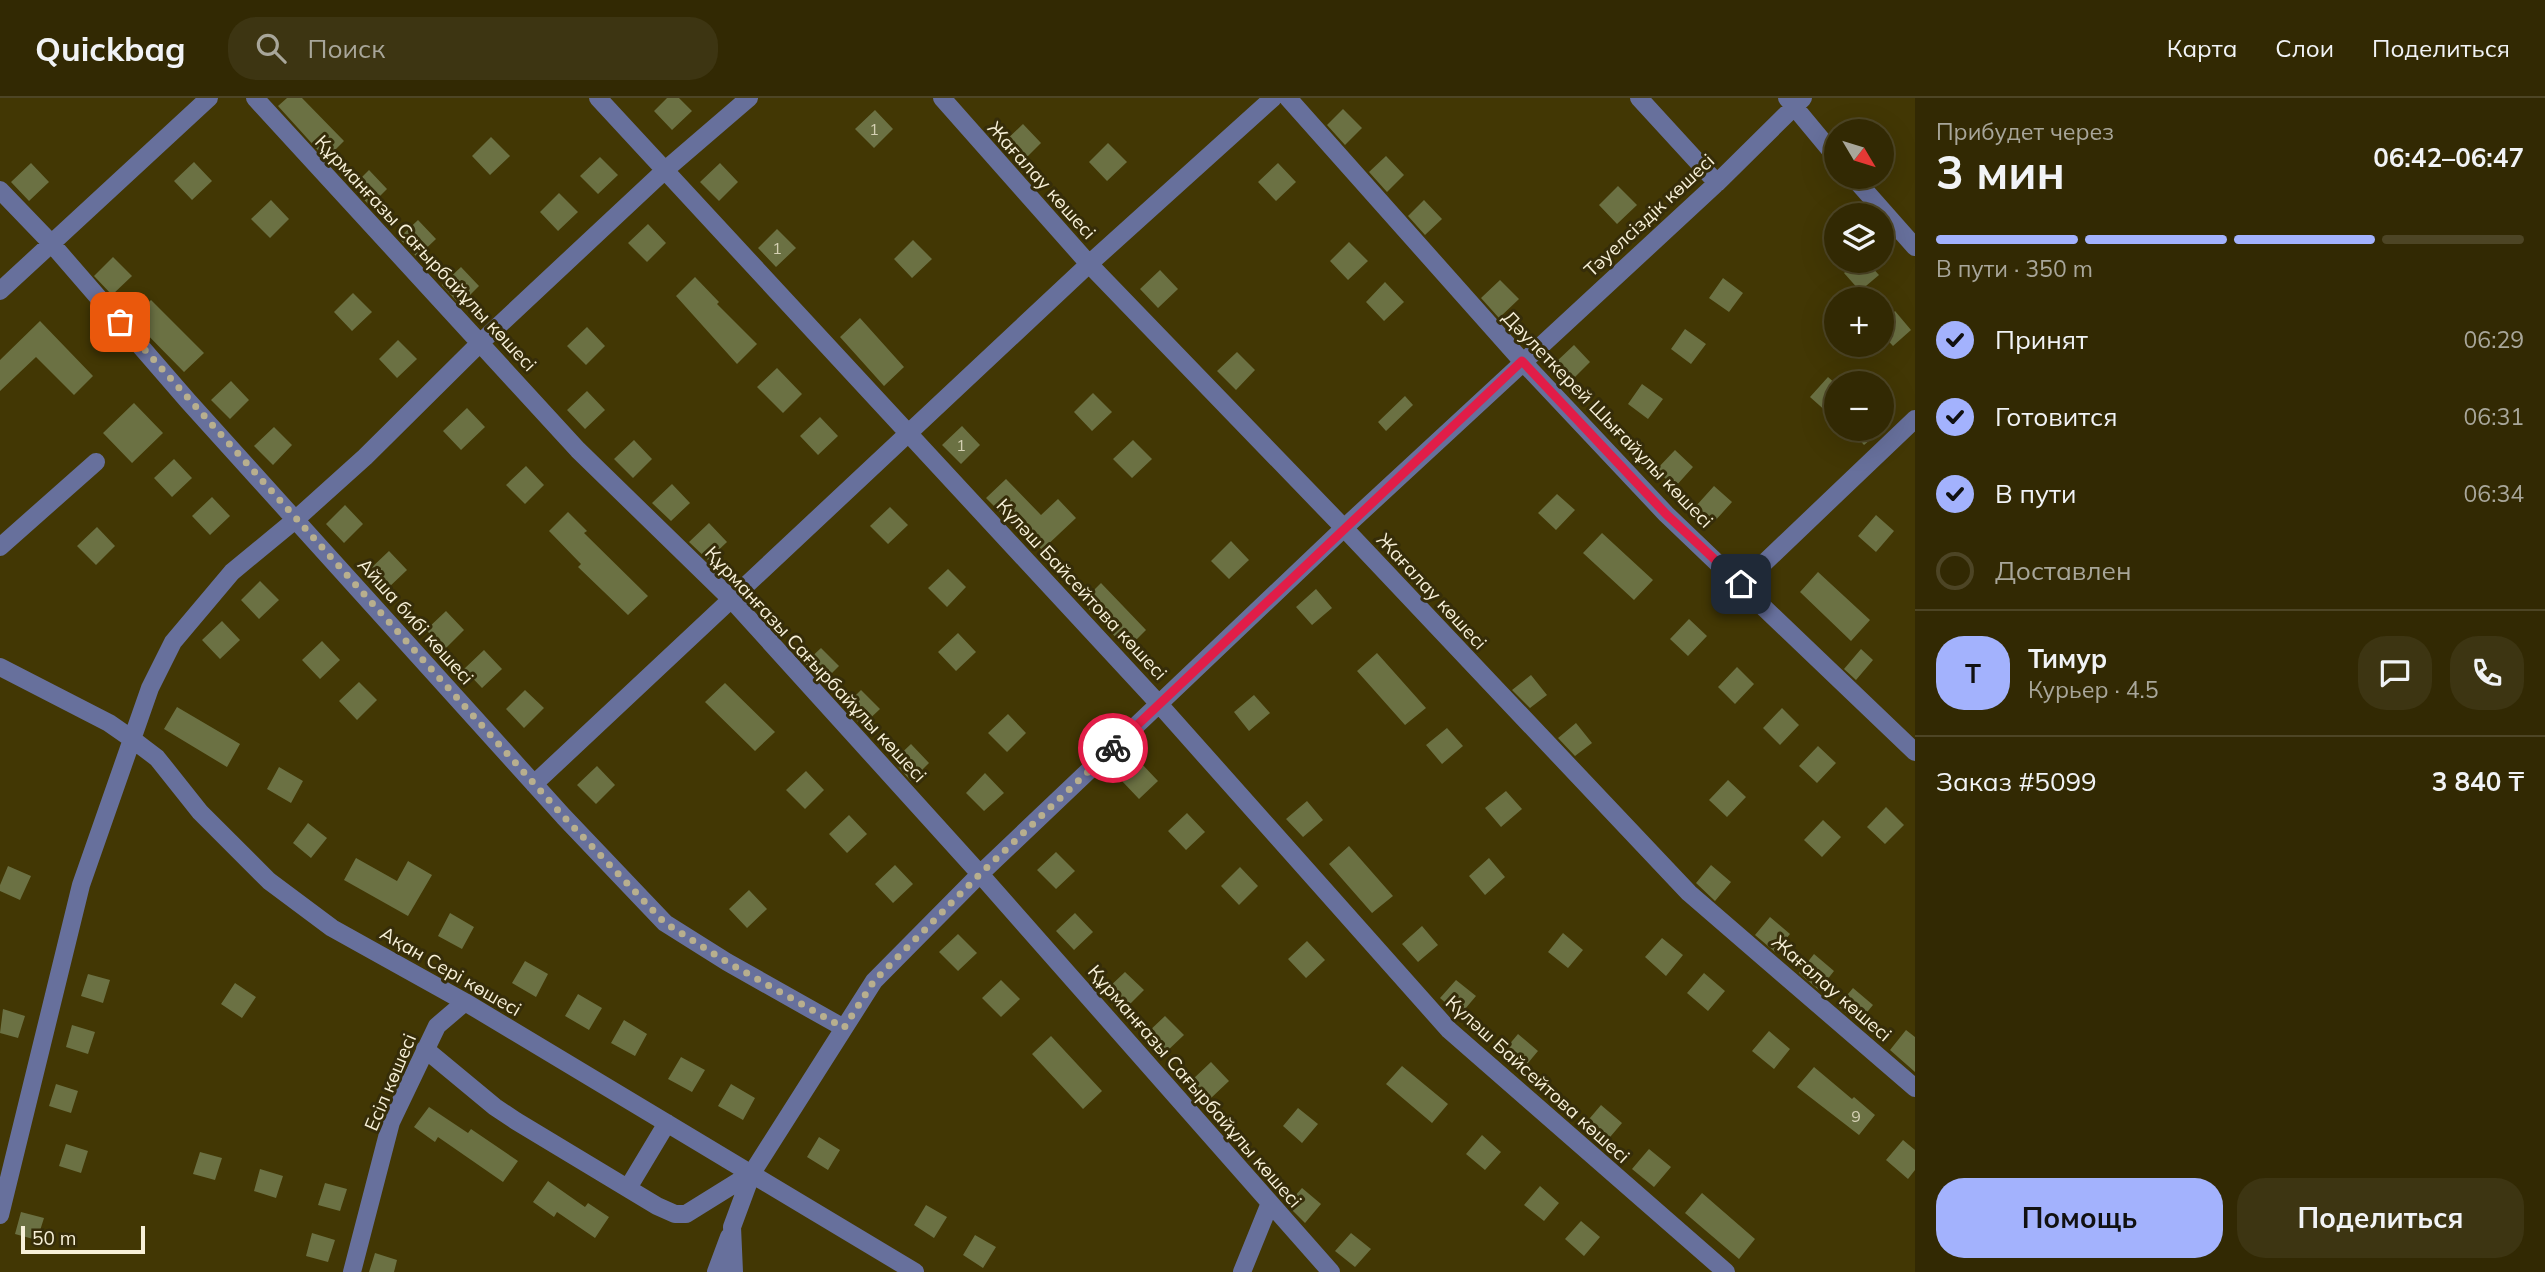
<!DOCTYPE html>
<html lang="ru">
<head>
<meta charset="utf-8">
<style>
  :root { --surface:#322903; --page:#3d3512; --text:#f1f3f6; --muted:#a8a69a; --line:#4d4525; --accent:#a3b2fd }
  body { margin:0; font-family:Mulish,sans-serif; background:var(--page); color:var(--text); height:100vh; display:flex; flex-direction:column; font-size:26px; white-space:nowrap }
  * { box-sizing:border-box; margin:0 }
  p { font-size:23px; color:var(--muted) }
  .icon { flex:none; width:38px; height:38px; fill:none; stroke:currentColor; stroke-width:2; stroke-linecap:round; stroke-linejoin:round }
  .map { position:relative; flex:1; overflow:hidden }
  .side { display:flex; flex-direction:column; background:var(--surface); width:630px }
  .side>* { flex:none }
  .needle { width:46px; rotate:128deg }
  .buttons { position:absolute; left:1824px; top:21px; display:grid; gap:14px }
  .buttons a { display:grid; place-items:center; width:70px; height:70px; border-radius:50%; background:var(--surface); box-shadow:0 7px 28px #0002,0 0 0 2px var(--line); font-size:35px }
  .scale { position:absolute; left:21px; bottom:18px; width:124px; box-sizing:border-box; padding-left:7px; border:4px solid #f7f0d8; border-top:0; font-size:19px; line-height:24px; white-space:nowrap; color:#f7f0d8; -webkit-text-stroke:5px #362d09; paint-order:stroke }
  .pin { position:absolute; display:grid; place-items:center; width:60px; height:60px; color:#fff; margin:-30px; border-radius:14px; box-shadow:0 4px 10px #0006 }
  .courier { position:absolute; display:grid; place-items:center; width:70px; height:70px; margin:-35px; border:5px solid #e11d48; border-radius:50%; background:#fff; color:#222; box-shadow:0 2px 9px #0007 }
  .summary em { font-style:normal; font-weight:700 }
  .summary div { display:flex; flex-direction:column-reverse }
  .summary { display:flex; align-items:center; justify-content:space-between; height:119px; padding:0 21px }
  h1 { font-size:46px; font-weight:700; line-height:52px }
  .bar { display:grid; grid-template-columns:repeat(4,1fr); gap:10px 7px; align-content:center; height:84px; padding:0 21px }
  .bar i { height:9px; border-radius:5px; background:var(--line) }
  .bar .current { background:var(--accent) }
  .bar p { grid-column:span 4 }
  .line { display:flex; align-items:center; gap:18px; padding:0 21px; border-top:2px solid var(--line) }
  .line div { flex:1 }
  .round { display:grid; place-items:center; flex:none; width:74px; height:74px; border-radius:28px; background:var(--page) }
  ol { padding:0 21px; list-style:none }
  li { display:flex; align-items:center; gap:21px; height:77px }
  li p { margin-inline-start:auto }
  li .icon { padding:7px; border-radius:50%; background:var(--accent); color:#111; stroke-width:4 }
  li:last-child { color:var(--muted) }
  li i { width:38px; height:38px; border:4px solid var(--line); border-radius:50% }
  .action { display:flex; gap:14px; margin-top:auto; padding:14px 21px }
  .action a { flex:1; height:80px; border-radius:28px; background:var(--accent); color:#111; font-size:28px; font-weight:700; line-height:80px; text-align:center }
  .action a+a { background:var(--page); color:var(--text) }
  header { display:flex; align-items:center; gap:42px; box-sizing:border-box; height:98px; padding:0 35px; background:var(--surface); border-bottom:2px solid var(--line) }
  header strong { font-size:33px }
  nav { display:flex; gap:38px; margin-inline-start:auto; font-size:24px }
  .search { width:490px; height:63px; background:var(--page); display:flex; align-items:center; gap:18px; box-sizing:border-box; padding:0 24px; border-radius:28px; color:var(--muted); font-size:26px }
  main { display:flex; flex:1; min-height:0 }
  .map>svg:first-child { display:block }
  .building { fill:#6b7143 }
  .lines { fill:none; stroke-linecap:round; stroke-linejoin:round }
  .minor { stroke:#67709c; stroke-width:18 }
  .done { stroke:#b8af8e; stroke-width:7; stroke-dasharray:0 12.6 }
  .route { stroke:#e11d48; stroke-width:9 }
  .labels { text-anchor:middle; stroke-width:6; stroke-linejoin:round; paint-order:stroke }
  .number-label { font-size:16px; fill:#d4d0b3 }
  .street-label { font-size:19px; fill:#f7f0d8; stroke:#362d09 }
</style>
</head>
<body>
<header>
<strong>Quickbag</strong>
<div class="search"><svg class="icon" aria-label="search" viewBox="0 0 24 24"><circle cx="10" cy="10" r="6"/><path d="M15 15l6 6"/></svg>Поиск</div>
<nav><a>Карта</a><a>Слои</a><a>Поделиться</a></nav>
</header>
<main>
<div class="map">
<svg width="1915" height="1174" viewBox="0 0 1915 1174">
  <rect width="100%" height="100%" fill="#423704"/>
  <path class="building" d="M 287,0 L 302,0 L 344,43 L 326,61 L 278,8 Z
    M 667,0 L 679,0 L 692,13 L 672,32 L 654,13 Z
    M 1343,11 L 1362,30 L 1345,47 L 1327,27 Z
    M 875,12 L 893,31 L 874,50 L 855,31 Z
    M 1023,26 L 1041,45 L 1022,64 L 1003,45 Z
    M 491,39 L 510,58 L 490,77 L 472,58 Z
    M 1108,45 L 1127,64 L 1107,83 L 1089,64 Z
    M 1386,58 L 1404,77 L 1387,94 L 1369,74 Z
    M 600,59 L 618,77 L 598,96 L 580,78 Z
    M 194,64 L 212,83 L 192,102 L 174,83 Z
    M 31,65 L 49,84 L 29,103 L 11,84 Z
    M 720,65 L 738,84 L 719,103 L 700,84 Z
    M 1278,65 L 1296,84 L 1276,103 L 1258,84 Z
    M 369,72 L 387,91 L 370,108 L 352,89 Z
    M 1618,88 L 1637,107 L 1617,126 L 1599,107 Z
    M 559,95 L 578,114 L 558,133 L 540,114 Z
    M 271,102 L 289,121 L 270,140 L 251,121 Z
    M 1424,102 L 1442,121 L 1425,137 L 1408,118 Z
    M 418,122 L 436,141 L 417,159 L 399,140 Z
    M 648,126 L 666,145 L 647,164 L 628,145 Z
    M 777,131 L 796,150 L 776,169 L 758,150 Z
    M 913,142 L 932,161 L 912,180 L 894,161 Z
    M 1349,144 L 1368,163 L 1348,182 L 1330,163 Z
    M 113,159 L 132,178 L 112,197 L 94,178 Z
    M 1857,163 L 1866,163 L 1879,177 L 1860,193 L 1844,175 Z
    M 461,169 L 479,188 L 460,207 L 442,187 Z
    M 1160,172 L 1178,191 L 1158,210 L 1140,191 Z
    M 695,179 L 719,204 L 717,206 L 757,246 L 737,266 L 676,198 Z
    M 1723,180 L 1743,195 L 1729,214 L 1709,200 Z
    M 1500,182 L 1519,201 L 1499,220 L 1481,200 Z
    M 1385,184 L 1404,204 L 1384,223 L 1366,204 Z
    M 353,195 L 372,214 L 352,233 L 334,214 Z
    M 151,202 L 204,255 L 184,274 L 132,221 Z
    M 1895,213 L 1911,232 L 1893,248 L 1881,235 L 1881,226 Z
    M 860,220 L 904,269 L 884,288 L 840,239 Z
    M 40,223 L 93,278 L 74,297 L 36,259 L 0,293 L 0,262 Z
    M 587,229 L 605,248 L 586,267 L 567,248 Z
    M 1685,231 L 1706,246 L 1691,266 L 1671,251 Z
    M 398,242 L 417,261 L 397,280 L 379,261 Z
    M 1574,247 L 1590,264 L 1573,281 L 1556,264 Z
    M 1237,254 L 1255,272 L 1236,292 L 1217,273 Z
    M 777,270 L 802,296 L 783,315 L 757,289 Z
    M 1828,279 L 1836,286 L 1836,306 L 1828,315 L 1810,299 Z
    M 231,283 L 249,302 L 230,321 L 211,302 Z
    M 1642,286 L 1663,301 L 1648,321 L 1628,306 Z
    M 587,293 L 605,312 L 585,331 L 567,312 Z
    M 1093,295 L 1112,314 L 1092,333 L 1074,314 Z
    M 1405,298 L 1413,307 L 1386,333 L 1378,324 Z
    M 134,305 L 163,335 L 132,365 L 103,335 Z
    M 467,310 L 485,329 L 461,352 L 443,333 Z
    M 820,319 L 838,338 L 818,357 L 800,338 Z
    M 962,328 L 980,347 L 961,366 L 942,347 Z
    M 274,329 L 292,347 L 273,367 L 254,348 Z
    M 1850,331 L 1883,331 L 1864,347 Z
    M 634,342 L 652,361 L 633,380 L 614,361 Z
    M 1133,342 L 1152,361 L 1132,380 L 1113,361 Z
    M 1675,352 L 1693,369 L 1675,389 L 1656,372 Z
    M 174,361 L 192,380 L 172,399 L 154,380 Z
    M 526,368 L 544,387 L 525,406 L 506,387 Z
    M 1006,381 L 1041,417 L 1058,401 L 1076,420 L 1042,452 L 1007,416 L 1005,419 L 986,400 Z
    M 672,386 L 690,405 L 671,423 L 652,405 Z
    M 1714,388 L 1732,404 L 1714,424 L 1696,408 Z
    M 1557,396 L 1575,412 L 1556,432 L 1538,415 Z
    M 212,399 L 230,418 L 210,437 L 192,418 Z
    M 345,407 L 363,426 L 344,445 L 326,426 Z
    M 890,409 L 908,427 L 888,446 L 870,428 Z
    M 568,414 L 587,433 L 584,435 L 648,498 L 628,517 L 578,469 L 581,466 L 549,433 Z
    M 1876,417 L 1894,433 L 1876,454 L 1858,438 Z
    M 709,425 L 727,444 L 708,462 L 689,444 Z
    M 97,429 L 115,448 L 96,467 L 77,448 Z
    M 1602,435 L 1653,482 L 1634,502 L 1583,455 Z
    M 1231,443 L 1249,462 L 1229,481 L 1211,463 Z
    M 389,453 L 407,472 L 387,491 L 369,472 Z
    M 948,471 L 966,489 L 947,509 L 928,490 Z
    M 1818,474 L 1870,522 L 1851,543 L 1800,494 Z
    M 260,483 L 279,502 L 259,521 L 241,502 Z
    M 1101,485 L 1146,532 L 1127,551 L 1082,504 Z
    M 1316,491 L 1332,510 L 1312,527 L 1296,509 Z
    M 446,513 L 464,532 L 445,551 L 426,532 Z
    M 1689,521 L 1707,538 L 1688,558 L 1670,541 Z
    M 222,523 L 240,542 L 220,561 L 202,542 Z
    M 958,535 L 976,554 L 956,573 L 938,554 Z
    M 322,543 L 340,562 L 320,581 L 302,562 Z
    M 821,550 L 839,568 L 822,585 L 805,565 Z
    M 1861,551 L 1873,562 L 1856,582 L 1844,571 Z
    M 484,552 L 502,571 L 482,590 L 464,571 Z
    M 1377,555 L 1426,610 L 1405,627 L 1357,573 Z
    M 1737,569 L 1754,586 L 1735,606 L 1718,589 Z
    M 1531,577 L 1547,597 L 1530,610 L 1512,592 Z
    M 359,584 L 377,602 L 357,622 L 339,603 Z
    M 725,585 L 775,634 L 755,653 L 705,604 Z
    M 525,592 L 544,610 L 524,630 L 506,611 Z
    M 861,592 L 880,611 L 862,628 L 844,609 Z
    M 1254,597 L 1270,615 L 1249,633 L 1234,614 Z
    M 177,609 L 240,646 L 227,669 L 164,631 Z
    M 1782,610 L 1799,627 L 1780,647 L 1763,630 Z
    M 1008,616 L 1026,635 L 1007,654 L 988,635 Z
    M 1576,625 L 1592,645 L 1575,658 L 1558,640 Z
    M 1447,630 L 1463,648 L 1442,666 L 1426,647 Z
    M 911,646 L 929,665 L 911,683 L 893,663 Z
    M 1818,648 L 1836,665 L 1817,685 L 1799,668 Z
    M 1140,664 L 1158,683 L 1139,701 L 1121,682 Z
    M 597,668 L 615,687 L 596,706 L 577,687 Z
    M 279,669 L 303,683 L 291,705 L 267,691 Z
    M 806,673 L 824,692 L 805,711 L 786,692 Z
    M 985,675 L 1004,695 L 984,713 L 966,695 Z
    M 1728,682 L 1746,699 L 1727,719 L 1709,702 Z
    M 1506,693 L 1522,711 L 1501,729 L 1485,710 Z
    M 1307,703 L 1323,722 L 1303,739 L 1286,721 Z
    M 1886,709 L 1904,727 L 1885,746 L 1867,729 Z
    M 1187,715 L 1205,734 L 1186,752 L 1168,733 Z
    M 849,717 L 867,736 L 847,755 L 829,736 Z
    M 1823,722 L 1841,739 L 1822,759 L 1804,742 Z
    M 308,725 L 327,740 L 311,760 L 293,745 Z
    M 1349,748 L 1393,798 L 1372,815 L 1329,766 Z
    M 1056,754 L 1075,773 L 1056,791 L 1037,772 Z
    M 356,760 L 397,783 L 408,763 L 432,777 L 408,818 L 344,782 Z
    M 1489,760 L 1505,779 L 1485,797 L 1469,778 Z
    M 895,767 L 913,786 L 893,805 L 875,786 Z
    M 1711,767 L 1731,784 L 1715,803 L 1696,785 Z
    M 8,768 L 31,778 L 20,802 L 0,793 L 0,787 Z
    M 1240,769 L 1258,788 L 1239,807 L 1221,788 Z
    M 749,792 L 767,811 L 747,830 L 729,811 Z
    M 450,815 L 474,829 L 462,851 L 438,838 Z
    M 1075,815 L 1093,834 L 1074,852 L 1056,833 Z
    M 1770,819 L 1790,836 L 1775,854 L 1755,837 Z
    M 1422,828 L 1438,847 L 1418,864 L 1402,846 Z
    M 1563,835 L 1583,852 L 1568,870 L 1548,854 Z
    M 958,836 L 977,855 L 958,873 L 939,854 Z
    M 1662,840 L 1683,857 L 1666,878 L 1645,859 Z
    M 1307,843 L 1325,862 L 1306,880 L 1288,861 Z
    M 1814,856 L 1834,873 L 1819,892 L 1799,875 Z
    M 525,863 L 548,876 L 536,899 L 512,885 Z
    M 1125,874 L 1144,892 L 1125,911 L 1106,892 Z
    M 1704,875 L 1725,893 L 1708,913 L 1687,895 Z
    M 88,876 L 110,882 L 103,905 L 81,898 Z
    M 1001,882 L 1020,901 L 1001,919 L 982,900 Z
    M 1456,882 L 1476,898 L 1460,917 L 1440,900 Z
    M 235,885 L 256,899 L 242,920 L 221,906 Z
    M 1853,890 L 1873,907 L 1858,925 L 1838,908 Z
    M 578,896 L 602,910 L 589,932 L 565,918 Z
    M 3,911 L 25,918 L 18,940 L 0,935 Z
    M 1165,918 L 1184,937 L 1165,955 L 1146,936 Z
    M 624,922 L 647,936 L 635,958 L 611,945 Z
    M 72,927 L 95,934 L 88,956 L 66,949 Z
    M 1906,932 L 1915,939 L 1915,974 L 1890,952 Z
    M 1769,933 L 1790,951 L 1774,971 L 1752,953 Z
    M 1518,936 L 1538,953 L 1522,972 L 1502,955 Z
    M 1051,938 L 1102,993 L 1083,1011 L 1032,956 Z
    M 681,959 L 705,972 L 692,994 L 668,981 Z
    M 1211,964 L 1229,983 L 1210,1001 L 1192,982 Z
    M 1402,968 L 1448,1006 L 1432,1025 L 1386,986 Z
    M 1814,969 L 1852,1001 L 1854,999 L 1875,1017 L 1859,1037 L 1797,989 Z
    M 56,986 L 78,993 L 71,1015 L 49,1008 Z
    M 731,986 L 755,1000 L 743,1022 L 718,1008 Z
    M 1601,1007 L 1622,1025 L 1605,1045 L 1584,1027 Z
    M 429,1009 L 468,1035 L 471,1031 L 518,1063 L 503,1084 L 438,1039 L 435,1044 L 414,1029 Z
    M 1298,1010 L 1318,1026 L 1302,1045 L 1283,1028 Z
    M 1482,1037 L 1501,1054 L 1485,1072 L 1466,1056 Z
    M 819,1039 L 840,1052 L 828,1072 L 807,1059 Z
    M 1903,1042 L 1915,1052 L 1915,1072 L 1908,1081 L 1886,1062 Z
    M 66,1046 L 88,1053 L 81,1075 L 59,1068 Z
    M 1649,1051 L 1671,1069 L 1654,1089 L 1632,1071 Z
    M 200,1054 L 222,1060 L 215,1082 L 193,1076 Z
    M 260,1071 L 283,1078 L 276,1100 L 254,1093 Z
    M 548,1083 L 585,1109 L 588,1105 L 609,1119 L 595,1140 L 557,1114 L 554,1119 L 533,1104 Z
    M 325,1085 L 347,1091 L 340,1113 L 318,1107 Z
    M 1540,1088 L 1559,1105 L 1544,1123 L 1524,1107 Z
    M 1302,1090 L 1321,1106 L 1305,1125 L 1287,1107 Z
    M 1702,1095 L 1755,1141 L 1739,1161 L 1685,1115 Z
    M 926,1107 L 947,1119 L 934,1140 L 914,1127 Z
    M 21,1114 L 44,1120 L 37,1142 L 15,1136 Z
    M 1581,1123 L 1600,1139 L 1584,1158 L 1565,1141 Z
    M 312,1135 L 335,1142 L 328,1164 L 306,1158 Z
    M 1351,1135 L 1371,1151 L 1355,1169 L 1335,1153 Z
    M 975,1137 L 996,1149 L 983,1170 L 963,1157 Z
    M 375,1155 L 397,1162 L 394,1174 L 369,1174 Z"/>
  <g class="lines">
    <path class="minor" d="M 255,0 L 578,352 L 731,501 L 980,776 L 1331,1174
      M 598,0 L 1159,606 L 1449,932 L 1726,1174
      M 942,0 L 1089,166 L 1344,430 L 1689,795 L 1915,990
      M 1288,0 L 1522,263 L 1666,416 L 1915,654
      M 1639,0 L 1717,85
      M 1787,0 L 1836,59
      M 1853,79 L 1915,149
      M 0,92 L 51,145 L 188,303 L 564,719 L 665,825 L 727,864 L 844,930
      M 0,193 L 209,0
      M 0,449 L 96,364
      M 1741,487 L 1915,321
      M 0,569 L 109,625 L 132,641 L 157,660 L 200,714 L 269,783 L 332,830 L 465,904 L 915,1174
      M 534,686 L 1089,166 L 1273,0
      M 425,951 L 495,1009 L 516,1023 L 657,1108 L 675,1116 L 686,1116 L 752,1075 L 874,883 L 980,776 L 1344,430 L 1717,85 L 1803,0
      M 628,1090 L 667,1025
      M 0,1117 L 81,787 L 150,590 L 173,544 L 232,474 L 295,422 L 365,359 L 480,245 L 664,73 L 749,0
      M 352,1174 L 391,1024 L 437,928 L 465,904
      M 716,1174 L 729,1139
      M 734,1174 L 732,1129 L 752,1075
      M 1242,1174 L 1270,1105"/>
  </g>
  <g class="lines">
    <path class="done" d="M 120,224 L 564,719 L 665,825 L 727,864 L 844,930 L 874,883 L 980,776 L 1113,650"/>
    <path class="route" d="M 1113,650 L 1522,263 L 1666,416 L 1741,486"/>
  </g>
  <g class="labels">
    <g class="number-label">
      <text x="874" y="37">1</text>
      <text x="777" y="156">1</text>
      <text x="961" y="353">1</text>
      <text x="1856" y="1024">9</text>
    </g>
    <g class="street-label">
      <text transform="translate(1042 82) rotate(48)" y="7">Жағалау көшесі</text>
      <text transform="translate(1649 117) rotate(-43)" y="7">Тәуелсіздік көшесі</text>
      <text transform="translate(426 155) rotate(47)" y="7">Құрманғазы Сағырбайұлы көшесі</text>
      <text transform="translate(1608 321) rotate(46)" y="7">Дәулеткерей Шығайұлы көшесі</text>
      <text transform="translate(1082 491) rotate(47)" y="7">Күләш Байсейтова көшесі</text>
      <text transform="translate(1432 493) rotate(47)" y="7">Жағалау көшесі</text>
      <text transform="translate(416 523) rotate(48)" y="7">Айша бибі көшесі</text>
      <text transform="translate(816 566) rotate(47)" y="7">Құрманғазы Сағырбайұлы көшесі</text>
      <text transform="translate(451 873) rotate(30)" y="7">Ақан Сері көшесі</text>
      <text transform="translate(1832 890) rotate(41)" y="7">Жағалау көшесі</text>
      <text transform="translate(1538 981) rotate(42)" y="7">Күләш Байсейтова көшесі</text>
      <text transform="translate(390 984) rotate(-67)" y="7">Есіл көшесі</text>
      <text transform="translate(1195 988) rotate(49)" y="7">Құрманғазы Сағырбайұлы көшесі</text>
    </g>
  </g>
</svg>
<div class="buttons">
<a><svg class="needle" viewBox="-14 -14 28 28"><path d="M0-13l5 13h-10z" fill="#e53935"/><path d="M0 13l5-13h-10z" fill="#a8a69a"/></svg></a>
<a><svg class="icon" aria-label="layers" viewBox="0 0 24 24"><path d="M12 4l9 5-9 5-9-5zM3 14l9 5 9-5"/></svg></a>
<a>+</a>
<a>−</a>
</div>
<div class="scale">50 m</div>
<div class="pin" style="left:120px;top:224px;background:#ea580c"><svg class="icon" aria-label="bag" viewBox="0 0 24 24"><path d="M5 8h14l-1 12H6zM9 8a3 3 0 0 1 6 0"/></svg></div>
<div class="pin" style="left:1741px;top:486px;background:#1f2937"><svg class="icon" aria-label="home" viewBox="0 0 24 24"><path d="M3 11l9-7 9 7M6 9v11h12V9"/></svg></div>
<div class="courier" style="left:1113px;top:650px"><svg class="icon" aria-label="bike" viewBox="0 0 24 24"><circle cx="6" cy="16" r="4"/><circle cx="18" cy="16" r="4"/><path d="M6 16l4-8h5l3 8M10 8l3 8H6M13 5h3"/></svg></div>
</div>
<section class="side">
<div class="summary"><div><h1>3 мин</h1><p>Прибудет через</p></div><em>06:42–06:47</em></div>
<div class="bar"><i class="current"></i><i class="current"></i><i class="current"></i><i></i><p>В пути · 350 m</p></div>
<ol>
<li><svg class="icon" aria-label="check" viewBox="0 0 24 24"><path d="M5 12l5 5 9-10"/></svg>Принят<p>06:29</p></li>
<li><svg class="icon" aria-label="check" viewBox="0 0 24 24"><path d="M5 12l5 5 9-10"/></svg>Готовится<p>06:31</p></li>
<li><svg class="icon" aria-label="check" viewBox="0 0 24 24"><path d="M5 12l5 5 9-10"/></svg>В пути<p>06:34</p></li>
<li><i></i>Доставлен</li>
</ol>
<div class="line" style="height:126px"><b class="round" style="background:var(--accent);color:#111">Т</b><div><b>Тимур</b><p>Курьер · 4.5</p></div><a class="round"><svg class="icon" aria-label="chat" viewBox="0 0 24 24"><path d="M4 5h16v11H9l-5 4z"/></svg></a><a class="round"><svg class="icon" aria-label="phone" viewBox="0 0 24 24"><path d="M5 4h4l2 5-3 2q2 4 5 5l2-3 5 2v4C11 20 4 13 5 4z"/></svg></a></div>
<div class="line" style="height:91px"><div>Заказ #5099</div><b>3 840 ₸</b></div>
<div class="action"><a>Помощь</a><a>Поделиться</a></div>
</section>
</main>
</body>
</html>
